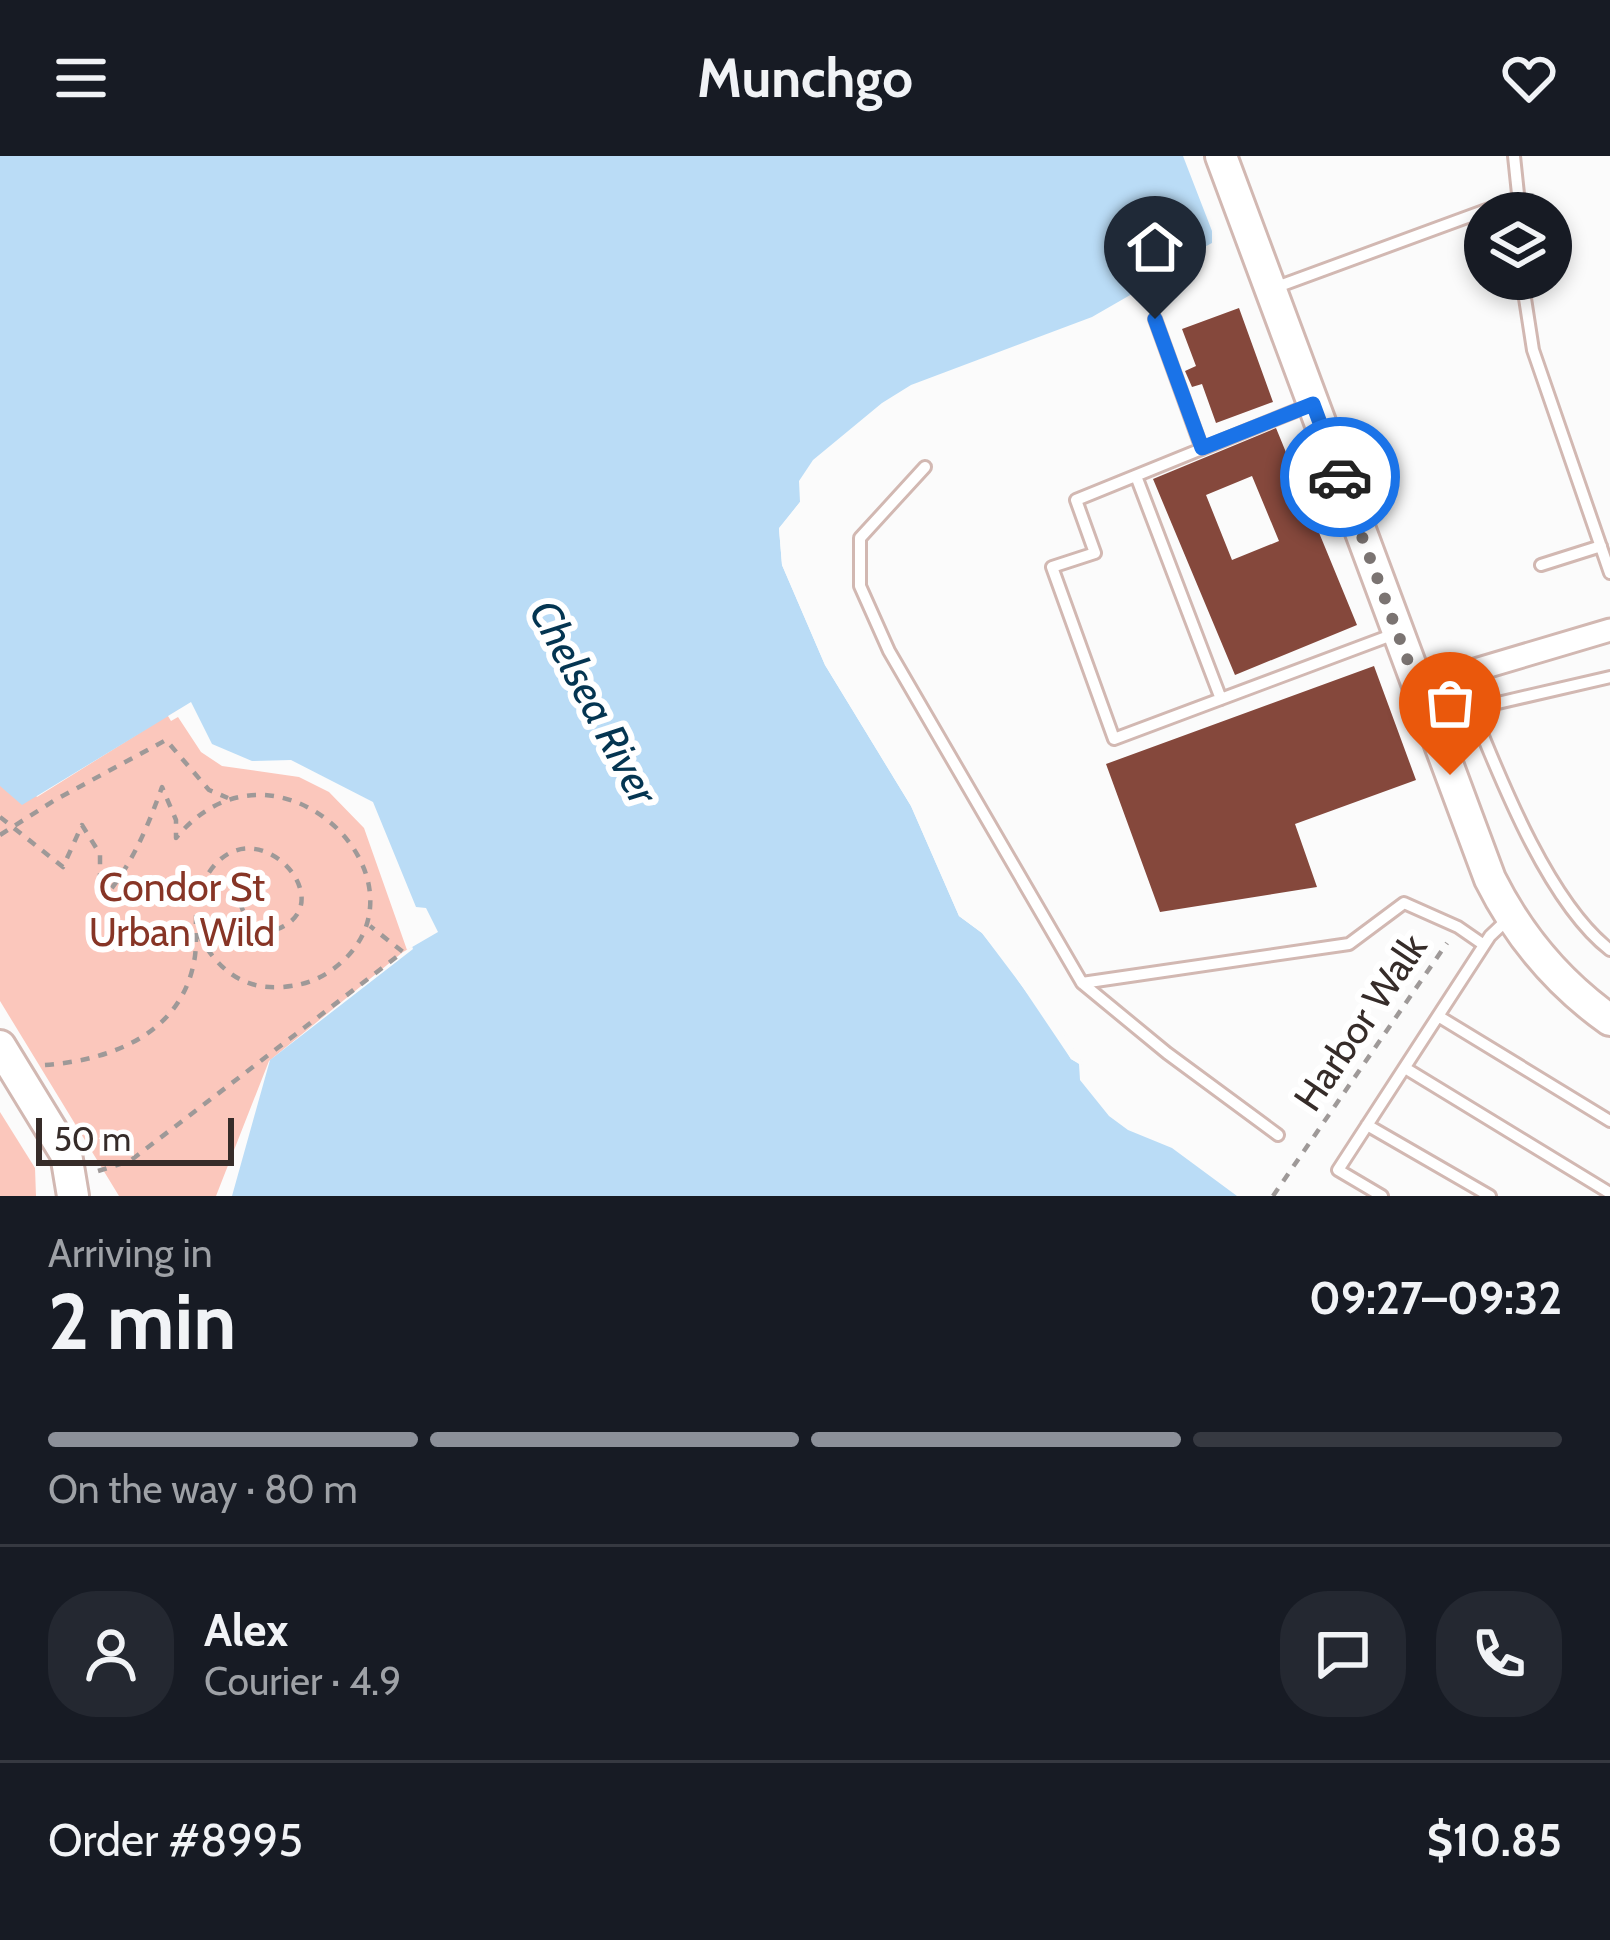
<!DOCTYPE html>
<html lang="en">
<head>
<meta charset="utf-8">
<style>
  :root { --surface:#171b24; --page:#242831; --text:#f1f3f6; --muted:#9ea1a6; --line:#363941; --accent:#8c9099 }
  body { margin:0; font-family:Cabin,sans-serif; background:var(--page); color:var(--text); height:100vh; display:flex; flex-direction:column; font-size:45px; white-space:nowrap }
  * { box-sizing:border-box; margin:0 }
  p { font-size:39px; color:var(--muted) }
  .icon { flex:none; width:66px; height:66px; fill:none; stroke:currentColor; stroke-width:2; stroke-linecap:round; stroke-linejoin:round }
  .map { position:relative; height:1040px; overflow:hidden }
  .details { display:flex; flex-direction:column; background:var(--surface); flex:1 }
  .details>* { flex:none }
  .controls { position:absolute; left:1464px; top:36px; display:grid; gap:24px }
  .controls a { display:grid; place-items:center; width:108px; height:108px; border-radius:50%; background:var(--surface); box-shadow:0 6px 18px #0003; font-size:60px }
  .scale { position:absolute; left:36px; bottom:30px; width:198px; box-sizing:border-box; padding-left:12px; border:6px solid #362c29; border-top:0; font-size:33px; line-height:42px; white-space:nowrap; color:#362c29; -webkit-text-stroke:9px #fff; paint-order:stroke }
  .pin { position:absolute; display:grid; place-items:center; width:102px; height:102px; color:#fff; margin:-123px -51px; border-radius:50% 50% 50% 0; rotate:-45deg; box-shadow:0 0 12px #0007 }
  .pin .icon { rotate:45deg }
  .courier { position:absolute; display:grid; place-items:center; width:120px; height:120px; margin:-60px; border:9px solid #1a73e8; border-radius:50%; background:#fff; color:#222; box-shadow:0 3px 15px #0007 }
  .headline em { font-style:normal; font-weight:700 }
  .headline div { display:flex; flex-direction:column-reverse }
  .headline { display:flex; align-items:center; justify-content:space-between; height:204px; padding:0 48px }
  h1 { font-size:78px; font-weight:700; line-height:90px }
  .bar { display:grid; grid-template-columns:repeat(4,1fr); gap:18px 12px; align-content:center; height:144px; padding:0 48px }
  .bar i { height:15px; border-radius:9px; background:var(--line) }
  .bar .selected { background:var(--accent) }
  .bar p { grid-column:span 4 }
  .line { display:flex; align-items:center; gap:30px; padding:0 48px; border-top:3px solid var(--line) }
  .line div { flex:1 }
  .round { display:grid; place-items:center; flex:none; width:126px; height:126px; border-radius:48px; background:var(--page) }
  header { display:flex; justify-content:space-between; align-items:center; height:156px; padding:0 48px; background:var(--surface); font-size:54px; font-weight:700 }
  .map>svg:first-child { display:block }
  .green { fill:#fbc7bc }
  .water { fill:#badcf6 }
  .pier { fill:#fbfbfb }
  .building { fill:#85483c; fill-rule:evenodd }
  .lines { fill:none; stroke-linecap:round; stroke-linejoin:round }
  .lane-casing { stroke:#d2b8b2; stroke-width:16 }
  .street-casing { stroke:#d2b8b2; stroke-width:27 }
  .secondary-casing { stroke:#d2b8b2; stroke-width:36 }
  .path { stroke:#9e9998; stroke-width:4.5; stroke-dasharray:9 9; stroke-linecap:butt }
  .lane { stroke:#fff; stroke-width:10 }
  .street { stroke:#fff; stroke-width:21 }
  .secondary { stroke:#fff; stroke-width:30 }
  .done { stroke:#7b7472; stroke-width:12; stroke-dasharray:0 21.6 }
  .route { stroke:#1a73e8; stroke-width:15 }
  .labels { text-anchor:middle; stroke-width:12; stroke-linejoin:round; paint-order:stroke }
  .park-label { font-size:39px; fill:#873526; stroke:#fff }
  .street-label { font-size:39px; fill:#362c29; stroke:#fff }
  .water-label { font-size:42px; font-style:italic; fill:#043551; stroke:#fff }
</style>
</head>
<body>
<header><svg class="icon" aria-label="menu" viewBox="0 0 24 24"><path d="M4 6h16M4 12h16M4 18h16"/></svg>Munchgo<svg class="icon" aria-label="heart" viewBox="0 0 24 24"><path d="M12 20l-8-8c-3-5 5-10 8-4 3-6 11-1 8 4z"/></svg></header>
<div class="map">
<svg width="1610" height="1040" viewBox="0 0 1610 1040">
  <rect width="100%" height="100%" fill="#fbfbfb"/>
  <path class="green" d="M 282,488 L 438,776 L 403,796 L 269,905 L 216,1040 L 119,1040 L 0,845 L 0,583 L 37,641 Z
    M 0,956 L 35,1012 L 36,1040 L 0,1040 Z"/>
  <path class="water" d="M 0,0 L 1183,0 L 1212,75 L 1212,87 L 1195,96 L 1164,102 L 1165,119 L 1092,161 L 911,229 L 882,247 L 813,304 L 799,325 L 800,346 L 779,373 L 782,409 L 825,509 L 911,650 L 959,760 L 982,777 L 1007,808 L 1071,903 L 1079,908 L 1080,924 L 1109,960 L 1128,974 L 1172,992 L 1237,1040 L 232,1040 L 270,904 L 413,793 C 393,726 376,647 306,618 C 282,608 249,608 223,605 L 180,553 L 22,649 L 0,630 Z"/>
  <path class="pier" d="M 800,346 L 801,353 L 785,374 L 788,407 L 830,506 L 916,647 L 964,756 L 987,772 L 1012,804 L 1086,911 L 1071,903 L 1052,870 L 982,777 L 959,760 L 911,650 L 825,509 L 782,409 L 779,372 Z
    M 191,546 L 212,588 L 252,605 L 291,604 L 373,646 L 416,751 L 426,752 L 438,776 L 407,794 L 364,672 L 329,636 L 299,621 L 222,610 L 201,596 L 178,561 L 171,565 L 168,560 Z"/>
  <path class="building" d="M 1239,152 L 1273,246 L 1216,267 L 1202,228 L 1192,231 L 1185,215 L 1196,210 L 1182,173 Z
    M 1276,272 L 1357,469 L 1235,519 L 1153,323 ZM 1252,320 L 1279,385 L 1232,404 L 1206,339 Z
    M 1374,510 L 1416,624 L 1295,668 L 1317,731 L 1160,756 L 1106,608 Z"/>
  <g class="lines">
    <defs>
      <path id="lane" d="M 1514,0 L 1520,57
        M 1522,123 L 1533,194 L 1610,417
        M 1274,132 L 1519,42
        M 1155,163 L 1202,293
        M 1310,249 L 1076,344 L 1095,397 L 1052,411 L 1114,583 L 1397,477
        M 925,311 L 860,382 L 860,430 L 889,495 L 1082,827 L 1349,788 L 1404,747 L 1458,771 L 1484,789
        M 1136,320 L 1221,543
        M 1541,409 L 1601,390
        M 1610,521 L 1472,553 C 1501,625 1549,747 1610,794
        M 1082,827 L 1167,897 L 1278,979
        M 1438,860 L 1610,965
        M 1405,912 L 1610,1037
        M 1367,969 L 1490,1040
        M 1382,1040 L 1338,1014 L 1490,780 L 1508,763"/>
      <path id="street" d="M 1418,531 L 1610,474"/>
      <path id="secondary" d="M 1221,0 L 1490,723 C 1518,779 1559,828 1610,864
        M 0,890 L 66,998 L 73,1040"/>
    </defs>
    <use href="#lane" class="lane-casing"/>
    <use href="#street" class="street-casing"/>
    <use href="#secondary" class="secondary-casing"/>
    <path class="path" d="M 0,661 L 63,711 L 82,669 L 100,698 L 100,739 L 108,737 C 134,704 148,670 162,631 L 176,664 L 176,682 C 272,565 430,714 347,801 C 328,820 309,829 282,831 C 240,834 216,811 197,776
      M 0,679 L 55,644 L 166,584 L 209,634 L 228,642
      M 45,909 C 114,904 184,876 195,800 C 198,776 192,748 203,727 C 245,641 341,739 284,770 C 272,777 262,777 249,771 L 239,744 L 244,732 L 253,728 L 264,740
      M 98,1015 L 130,1005 L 403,796 L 370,770
      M 1273,1040 L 1447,787"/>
    <use href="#lane" class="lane"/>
    <use href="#street" class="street"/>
    <use href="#secondary" class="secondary"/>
  </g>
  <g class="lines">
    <path class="done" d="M 1340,321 L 1450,619"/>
    <path class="route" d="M 1155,163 L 1202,292 L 1313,248 L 1340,321"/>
  </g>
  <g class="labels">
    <g class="park-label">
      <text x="182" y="745">Condor St<tspan x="182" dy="45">Urban Wild</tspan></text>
    </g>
    <g class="street-label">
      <text transform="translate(1360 866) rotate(-56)" y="14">Harbor Walk</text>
    </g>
    <g class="water-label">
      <text transform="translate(594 546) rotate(62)" y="15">Chelsea River</text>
    </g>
  </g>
</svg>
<div class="controls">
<a><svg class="icon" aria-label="layers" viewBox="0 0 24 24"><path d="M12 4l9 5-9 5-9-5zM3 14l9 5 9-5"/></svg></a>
</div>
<div class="scale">50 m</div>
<div class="pin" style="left:1450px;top:619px;background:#ea580c"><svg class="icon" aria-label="bag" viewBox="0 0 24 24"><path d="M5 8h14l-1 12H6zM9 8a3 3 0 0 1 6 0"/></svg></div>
<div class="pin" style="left:1155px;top:163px;background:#1f2937"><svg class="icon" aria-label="home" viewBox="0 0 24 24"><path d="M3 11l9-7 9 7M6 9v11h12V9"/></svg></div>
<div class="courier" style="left:1340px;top:321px"><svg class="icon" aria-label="car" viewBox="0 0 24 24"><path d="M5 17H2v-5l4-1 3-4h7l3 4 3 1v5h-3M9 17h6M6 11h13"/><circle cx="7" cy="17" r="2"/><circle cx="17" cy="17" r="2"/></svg></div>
</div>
<section class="details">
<div class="headline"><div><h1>2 min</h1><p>Arriving in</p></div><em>09:27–09:32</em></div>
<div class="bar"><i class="selected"></i><i class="selected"></i><i class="selected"></i><i></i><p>On the way · 80 m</p></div>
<div class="line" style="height:216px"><a class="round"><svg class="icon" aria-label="person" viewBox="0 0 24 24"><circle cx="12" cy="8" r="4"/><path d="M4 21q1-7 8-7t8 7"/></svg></a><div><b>Alex</b><p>Courier · 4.9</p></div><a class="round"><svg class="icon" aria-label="chat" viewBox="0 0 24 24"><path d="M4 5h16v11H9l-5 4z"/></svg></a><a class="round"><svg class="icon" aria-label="phone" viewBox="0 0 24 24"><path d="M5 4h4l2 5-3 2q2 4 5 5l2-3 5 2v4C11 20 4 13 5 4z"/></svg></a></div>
<div class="line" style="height:156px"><div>Order #8995</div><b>$10.85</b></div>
</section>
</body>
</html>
